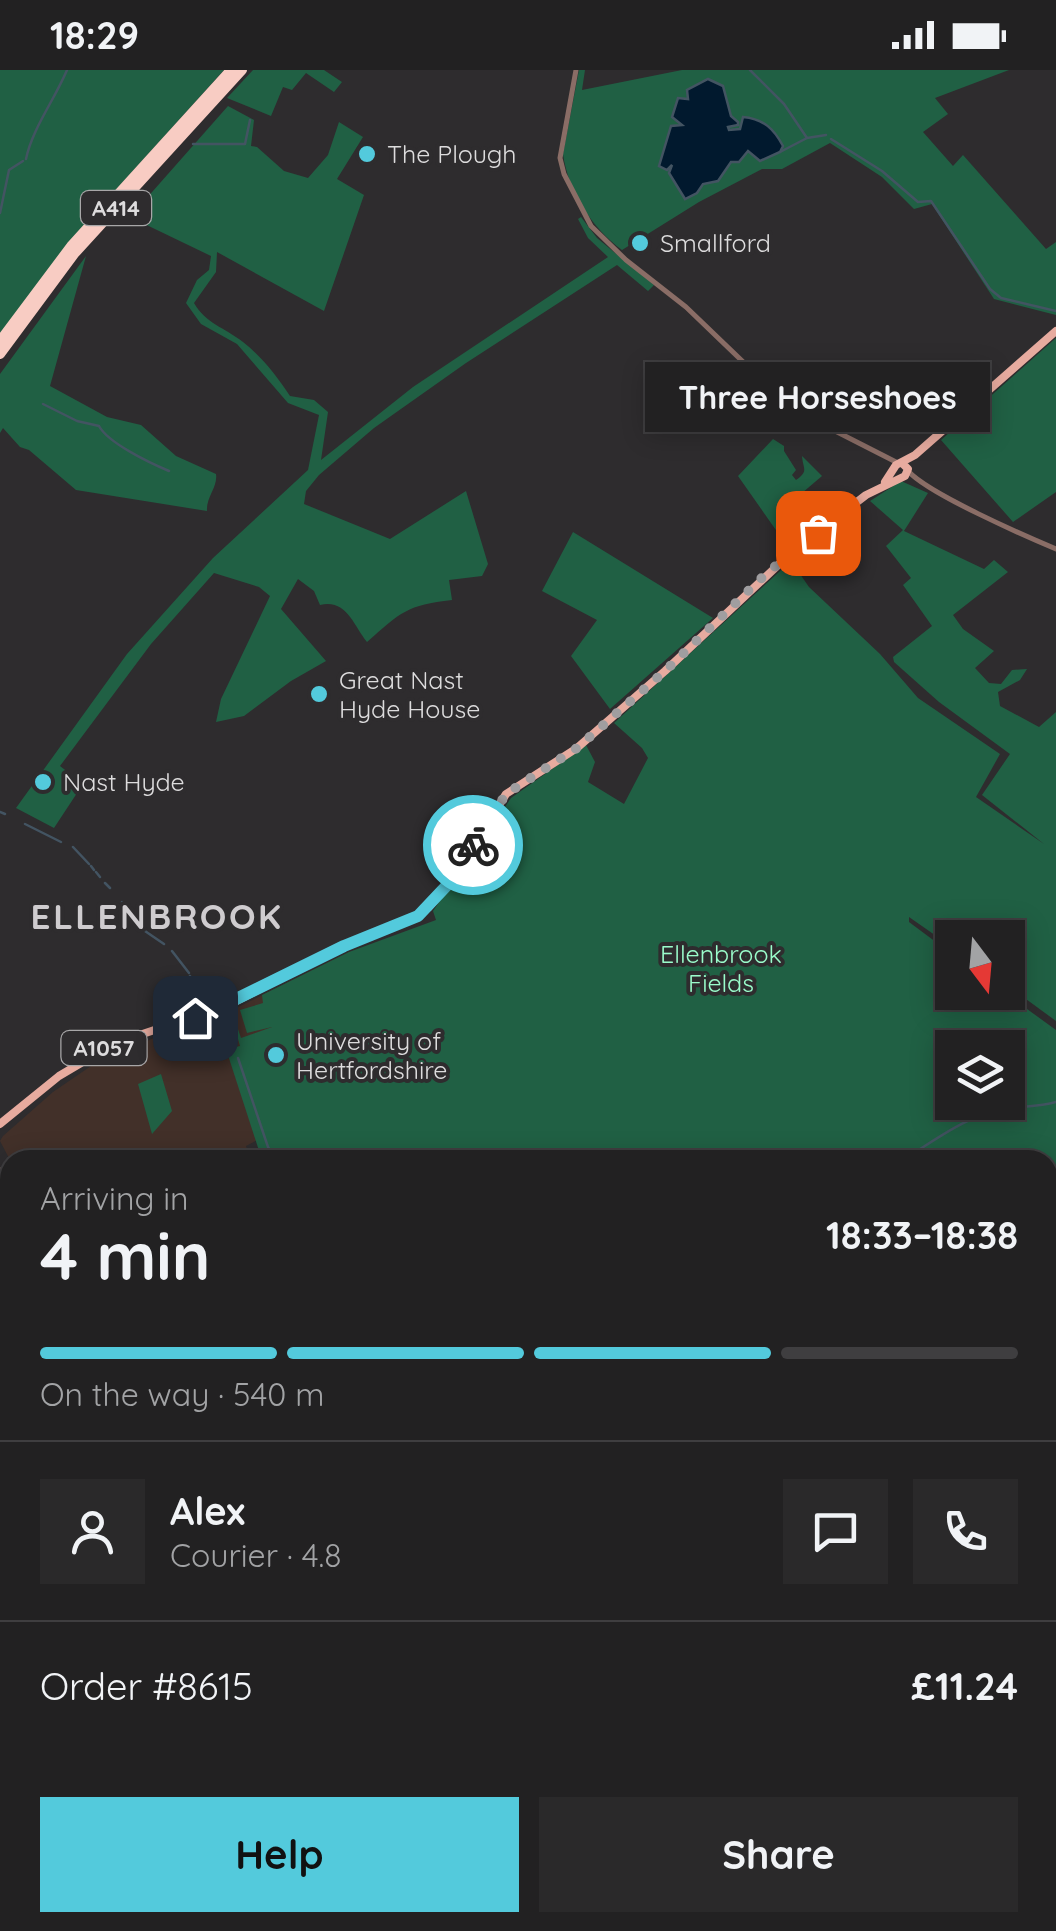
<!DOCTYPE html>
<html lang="en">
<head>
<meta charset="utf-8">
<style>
  :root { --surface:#222122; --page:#2a292a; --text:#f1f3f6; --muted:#a2a3a5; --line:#3f3e40; --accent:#53cadc }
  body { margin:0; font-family:Quicksand,sans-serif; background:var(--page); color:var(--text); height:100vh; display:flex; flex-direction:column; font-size:38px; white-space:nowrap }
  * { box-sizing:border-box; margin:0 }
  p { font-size:32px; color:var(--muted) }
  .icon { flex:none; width:55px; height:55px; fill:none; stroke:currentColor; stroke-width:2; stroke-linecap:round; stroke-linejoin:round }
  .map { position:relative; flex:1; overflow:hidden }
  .panel { position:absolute; left:0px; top:1080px; width:1058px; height:782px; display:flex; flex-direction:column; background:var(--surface); border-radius:30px 30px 0 0; box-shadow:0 5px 25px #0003,0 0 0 2px var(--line) }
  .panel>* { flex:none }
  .needle { width:65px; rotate:164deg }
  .buttons { position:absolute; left:935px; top:850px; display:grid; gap:20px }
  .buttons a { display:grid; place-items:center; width:90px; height:90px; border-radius:0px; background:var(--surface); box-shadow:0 5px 25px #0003,0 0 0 2px var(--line); font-size:50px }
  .pin { position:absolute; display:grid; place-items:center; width:85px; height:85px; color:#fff; margin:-42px; border-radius:20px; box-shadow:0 5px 15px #0006 }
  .courier { position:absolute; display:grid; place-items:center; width:100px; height:100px; margin:-50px; border:8px solid #53cadc; border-radius:50%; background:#fff; color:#222; box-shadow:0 2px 12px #0007 }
  .bubble { position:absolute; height:70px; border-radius:0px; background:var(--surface); box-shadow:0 5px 25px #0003,0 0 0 2px var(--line); font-size:32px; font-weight:800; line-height:70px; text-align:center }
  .headline em { font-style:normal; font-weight:800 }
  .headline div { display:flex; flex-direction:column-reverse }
  .headline { display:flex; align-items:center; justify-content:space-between; height:170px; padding:0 40px }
  h1 { font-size:65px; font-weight:800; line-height:75px }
  .bar { display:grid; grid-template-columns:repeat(4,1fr); gap:15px 10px; align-content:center; height:120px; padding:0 40px }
  .bar i { height:12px; border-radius:8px; background:var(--line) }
  .bar .active { background:var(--accent) }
  .bar p { grid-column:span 4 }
  .line { display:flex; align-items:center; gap:25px; padding:0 40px; border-top:2px solid var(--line) }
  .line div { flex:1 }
  .round { display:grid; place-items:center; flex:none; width:105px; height:105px; border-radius:0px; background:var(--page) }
  .cta { display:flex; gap:20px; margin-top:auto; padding:20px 40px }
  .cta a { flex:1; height:115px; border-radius:0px; background:var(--accent); color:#111; font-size:40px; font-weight:800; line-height:115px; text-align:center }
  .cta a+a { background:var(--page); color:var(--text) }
  .status { display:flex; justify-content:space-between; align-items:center; height:70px; padding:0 50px; background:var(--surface); direction:ltr }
  .status svg { height:28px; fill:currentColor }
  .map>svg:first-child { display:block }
  .education { fill:#423029 }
  .green { fill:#206044; fill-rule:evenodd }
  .water { fill:#01192e; stroke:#435462; stroke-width:2.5 }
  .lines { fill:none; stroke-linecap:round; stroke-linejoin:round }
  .stream { stroke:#435462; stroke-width:2.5 }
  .minor { stroke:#8a6d66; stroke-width:5 }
  .major { stroke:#e7ab9f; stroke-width:8 }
  .highway { stroke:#f8ccc3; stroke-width:10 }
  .done { stroke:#a09ea0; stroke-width:10; stroke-dasharray:0 18 }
  .route { stroke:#53cadc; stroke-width:12 }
  .poi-dot { fill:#53cadc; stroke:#2e2c2e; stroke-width:4 }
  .labels { text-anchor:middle; stroke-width:8; stroke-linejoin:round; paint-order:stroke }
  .shield { fill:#2e2c2e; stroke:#a8a7a8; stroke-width:2.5 }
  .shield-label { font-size:22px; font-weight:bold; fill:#dddcdd }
  .poi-label { font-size:25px; fill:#dddcdd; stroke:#2e2c2e; text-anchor:start }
  .park-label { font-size:25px; fill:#9afccb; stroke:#2e2c2e }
  .district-label { font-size:35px; font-weight:bold; letter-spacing:2.5px; fill:#cfcccf; stroke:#2e2c2e }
</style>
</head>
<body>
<div class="status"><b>18:29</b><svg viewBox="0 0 49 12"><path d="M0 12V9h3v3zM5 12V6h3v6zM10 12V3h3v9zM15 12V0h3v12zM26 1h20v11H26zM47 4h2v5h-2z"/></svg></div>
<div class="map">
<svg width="1056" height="1861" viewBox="0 0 1056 1861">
  <rect width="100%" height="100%" fill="#2e2c2e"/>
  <path class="education" d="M 374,875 L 274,1061 L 246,1076 L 250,1090 L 10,1090 L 0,1071 L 3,1066 L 53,1022 L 91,996 L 156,967 L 216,948 L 349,882 Z"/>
  <path class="green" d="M 0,0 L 224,0 L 86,153 L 0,264 Z
    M 253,0 L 324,0 L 342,12 L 334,22 L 306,3 L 292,20 L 283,17 L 271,46 L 227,28 Z
    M 579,0 L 585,0 L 582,20 L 682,0 L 1009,0 L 935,28 L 948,44 L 923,62 L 953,96 L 963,85 L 1046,179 L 1056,172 L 1056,245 L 994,229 L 932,134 L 914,139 L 882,107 L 830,73 L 782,99 L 762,99 L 699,132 L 622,180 C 592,158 568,121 563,84 Z
    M 228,36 L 254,50 L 251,76 L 257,77 L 284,101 L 308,108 L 328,85 L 339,52 L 363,67 L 337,109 L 364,125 L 324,241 L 217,182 L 216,202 L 194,233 C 206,254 224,257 243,272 C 262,287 276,305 290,326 L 314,330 L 328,342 L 321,390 L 413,317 L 608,187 L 588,168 L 578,149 L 581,147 L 597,168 L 654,215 L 648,221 L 617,195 L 466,293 L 374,358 L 319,405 L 306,421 L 304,434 L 390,469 L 466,421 L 488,494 L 482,506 L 449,510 L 452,530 C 407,535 401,542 367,572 C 353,555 347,529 320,535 L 314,521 L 298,509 L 281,539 L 326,591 L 291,611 L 244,646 L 216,652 L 221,629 L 270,526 L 259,517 L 214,503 L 151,574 L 60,696 L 83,714 L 54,758 L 16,738 L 127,584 L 213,488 L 308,400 L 319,345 L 288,333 L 237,274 L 201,254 L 186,233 L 197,210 L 209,200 L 211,186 L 130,147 Z
    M 86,186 L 50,316 L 107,347 L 141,355 L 176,386 L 216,404 C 218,417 206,427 207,441 L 76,420 L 29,380 L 20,377 L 3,358 L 0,363 L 0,304 Z
    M 1056,268 L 1056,422 L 1013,452 L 941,370 Z
    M 773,369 L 784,376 L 784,381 L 796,400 L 792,405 L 796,410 C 809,401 803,399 802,386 L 822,406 L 795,429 L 805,445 L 789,460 L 799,473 L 790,480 L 738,406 Z
    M 901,411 L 928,423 L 904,461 L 984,499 L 994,490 L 1008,502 L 953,545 L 963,559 L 994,581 L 975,598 L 989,613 L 1001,614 L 1012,600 L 1027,599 L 1020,610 L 998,622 L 1000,636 L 1039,657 L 1056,642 L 1056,951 L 1008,916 L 1008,868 L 952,868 L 952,877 L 909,847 L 909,852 L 952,884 L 952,922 L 1005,923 L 1056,960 L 1056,1157 L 1048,1172 L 1048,1090 L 262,1090 L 226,979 L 240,976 L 238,969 L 222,970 L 216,948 L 231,938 L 241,968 L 272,957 L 247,963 L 240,940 L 263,933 L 262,925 L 349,882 L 436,850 L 433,841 L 511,728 L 586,675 L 595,692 L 588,712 L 624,734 L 648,688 L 642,678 L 614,653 L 791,491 L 809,517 L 880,584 L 918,628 L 1000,684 L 976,727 L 1044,774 L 982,725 L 1010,684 L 939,632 L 894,592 L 893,587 L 932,556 L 903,515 L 911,508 L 886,476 L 903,460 L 870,431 ZM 952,978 L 1008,978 L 1008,1032 L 952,1032 Z
    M 573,462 L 713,548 L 610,639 L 571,586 L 597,550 L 542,521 Z
    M 161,1004 L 172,1041 L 152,1064 L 138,1014 Z
    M 1049,1328 L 1056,1334 L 1056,1670 L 1048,1669 Z
    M 532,1853 L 746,1853 L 744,1861 L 535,1861 Z"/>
  <path class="water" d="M 708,9 L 723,16 L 731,46 L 738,52 L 738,55 L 728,57 L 729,60 L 740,59 L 743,47 C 764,49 774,59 783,76 L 780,82 L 760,91 L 748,81 L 739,92 L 731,92 L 718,111 L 703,114 L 697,123 L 685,129 L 669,103 L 672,95 L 667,100 L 659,96 L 671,56 L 682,55 L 672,47 L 678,28 L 688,29 L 687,20 Z"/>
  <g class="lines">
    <path class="stream" d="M 750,0 L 784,34 L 807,68
      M 831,69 L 882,101 L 918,132 L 931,131 L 990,219 L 1001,228 L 1056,241
      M 193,74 L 245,74 L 250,50
      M 780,82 L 807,68 L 826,65
      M 26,89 C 32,59 55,29 67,0
      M 0,143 L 9,100 L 23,91
      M 43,334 L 77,351 L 99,356 C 108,373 150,393 169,401
      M 0,742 L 5,744
      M 25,754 L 61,772
      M 73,777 L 89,794
      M 91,796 L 94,800
      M 96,802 L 100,807
      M 105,813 L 110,818
      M 122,832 L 127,839
      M 129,841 L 135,849
      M 137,851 L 140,855
      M 142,859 L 164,874
      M 172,881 L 189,903
      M 190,906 L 197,927
      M 185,945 L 192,938
      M 238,988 L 268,1077 L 276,1090
      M 903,1090 C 937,1069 968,1044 1009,1038 C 1025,1036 1040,1037 1056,1032"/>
    <path class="minor" d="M 576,0 L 560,88 L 564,104 L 591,156 L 626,190 L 686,237 L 792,339 L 898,393
      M 908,401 C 929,424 1023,465 1056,479
      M 0,1100 L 10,1118
      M 0,1115 L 10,1140
      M 0,1561 L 10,1552"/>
    <path class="major" d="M 885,412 L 896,395 L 915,385 L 1056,261
      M 211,944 L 344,876 L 417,846 L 429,837 L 452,810 L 506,724 L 577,678 L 665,601 L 791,483 L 866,425 L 905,406 L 908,399 L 902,393
      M 0,1054 L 59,1006 L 113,974 L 190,948 L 208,948 L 211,943"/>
    <path class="highway" d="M 0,271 L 72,175 L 231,0
      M 0,284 L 74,184 L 242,0"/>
  </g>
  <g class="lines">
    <path class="done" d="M 473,775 L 506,724 L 577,678 L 665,601 L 768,502 L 818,463"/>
    <path class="route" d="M 195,948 L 208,948 L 222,936 L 344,876 L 418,846 L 452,810 L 473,775"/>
  </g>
  <g class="poi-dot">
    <circle cx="367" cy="84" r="10"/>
    <circle cx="640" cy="173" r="10"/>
    <circle cx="319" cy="624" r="10"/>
    <circle cx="43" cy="712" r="10"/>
    <circle cx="276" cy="985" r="10"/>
  </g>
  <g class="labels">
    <g class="shield">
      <rect x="81" y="121" width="70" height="34" rx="8"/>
      <rect x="61.5" y="961" width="85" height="34" rx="8"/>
    </g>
    <g class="shield-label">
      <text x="116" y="146">A414</text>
      <text x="104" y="986">A1057</text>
    </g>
    <g class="poi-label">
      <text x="387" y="93">The Plough</text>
      <text x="660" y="182">Smallford</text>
      <text x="339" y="619">Great Nast<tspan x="339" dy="29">Hyde House</tspan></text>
      <text x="63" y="721">Nast Hyde</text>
      <text x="296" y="980">University of<tspan x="296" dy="29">Hertfordshire</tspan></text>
    </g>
    <g class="park-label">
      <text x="721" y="893">Ellenbrook<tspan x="721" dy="29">Fields</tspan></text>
    </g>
    <g class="district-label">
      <text x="157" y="859">ELLENBROOK</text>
    </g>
  </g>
</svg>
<div class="buttons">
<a><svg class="needle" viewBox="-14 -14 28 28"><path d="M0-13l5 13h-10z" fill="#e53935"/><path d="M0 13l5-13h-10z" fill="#a2a3a5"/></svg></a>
<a><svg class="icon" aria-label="layers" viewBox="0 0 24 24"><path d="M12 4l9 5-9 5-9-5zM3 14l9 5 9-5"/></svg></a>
</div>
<div class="pin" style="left:818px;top:463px;background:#ea580c"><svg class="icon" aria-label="bag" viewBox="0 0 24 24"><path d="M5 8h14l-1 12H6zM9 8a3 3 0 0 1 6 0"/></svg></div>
<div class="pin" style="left:195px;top:948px;background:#1f2937"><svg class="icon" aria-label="home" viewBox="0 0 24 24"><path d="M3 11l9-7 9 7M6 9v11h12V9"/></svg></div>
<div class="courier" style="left:473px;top:775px"><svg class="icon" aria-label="bike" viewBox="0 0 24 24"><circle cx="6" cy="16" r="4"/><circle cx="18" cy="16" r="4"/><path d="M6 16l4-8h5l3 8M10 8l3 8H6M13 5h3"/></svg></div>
<div class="bubble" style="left:645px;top:292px;width:345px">Three Horseshoes</div>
<section class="panel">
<div class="headline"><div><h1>4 min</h1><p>Arriving in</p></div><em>18:33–18:38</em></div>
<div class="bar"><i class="active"></i><i class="active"></i><i class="active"></i><i></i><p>On the way · 540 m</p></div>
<div class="line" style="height:180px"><a class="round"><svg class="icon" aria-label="person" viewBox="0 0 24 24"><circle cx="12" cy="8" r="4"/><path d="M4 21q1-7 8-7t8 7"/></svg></a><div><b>Alex</b><p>Courier · 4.8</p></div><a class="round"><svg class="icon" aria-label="chat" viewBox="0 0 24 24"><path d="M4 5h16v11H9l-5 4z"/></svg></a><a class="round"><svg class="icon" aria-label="phone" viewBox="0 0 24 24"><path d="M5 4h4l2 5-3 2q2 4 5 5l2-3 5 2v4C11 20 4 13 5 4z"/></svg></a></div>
<div class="line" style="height:130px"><div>Order #8615</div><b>£11.24</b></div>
<div class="cta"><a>Help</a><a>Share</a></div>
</section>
</div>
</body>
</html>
